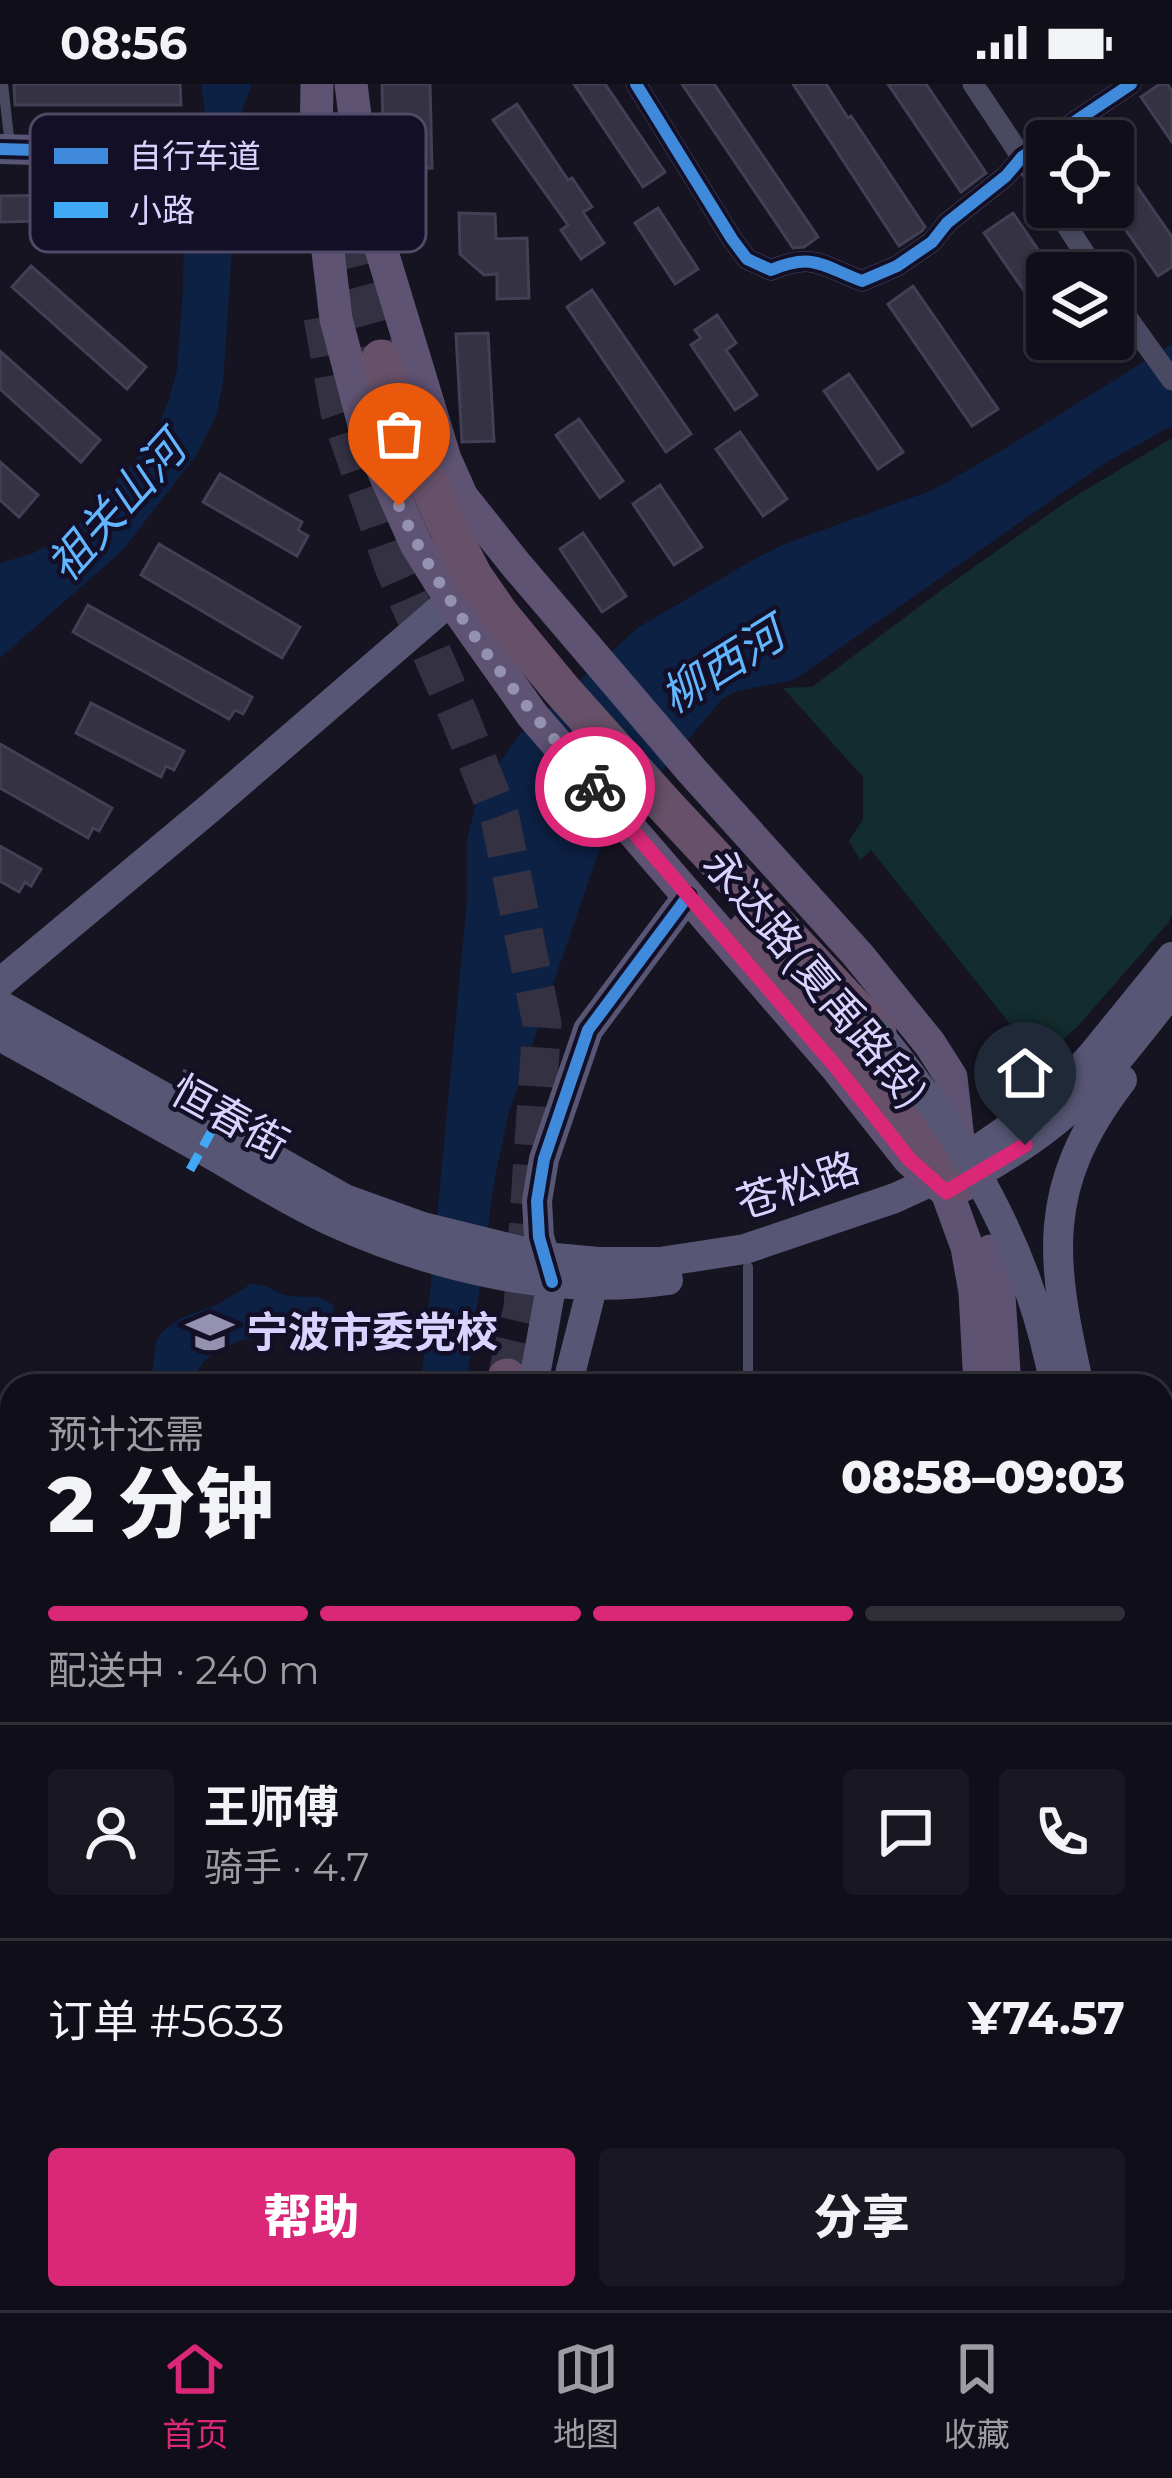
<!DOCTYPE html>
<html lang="zh">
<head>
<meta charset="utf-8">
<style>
  :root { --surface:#100f19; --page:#191822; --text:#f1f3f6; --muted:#9c9ca2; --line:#302f38; --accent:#db2777 }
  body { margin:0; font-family:Montserrat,"Noto Sans SC",sans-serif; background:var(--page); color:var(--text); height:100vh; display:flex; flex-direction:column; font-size:45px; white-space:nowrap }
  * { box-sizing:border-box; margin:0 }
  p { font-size:39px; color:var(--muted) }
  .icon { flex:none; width:66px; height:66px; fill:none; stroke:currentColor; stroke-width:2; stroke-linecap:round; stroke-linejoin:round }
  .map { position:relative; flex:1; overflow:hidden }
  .drawer { position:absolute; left:0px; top:1290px; width:1173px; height:936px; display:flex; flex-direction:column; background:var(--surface); border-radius:36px 36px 0 0; box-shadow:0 3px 9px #0004,0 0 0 3px var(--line) }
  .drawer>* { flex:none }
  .fabs { position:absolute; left:1026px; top:36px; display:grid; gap:24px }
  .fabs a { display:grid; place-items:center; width:108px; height:108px; border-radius:12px; background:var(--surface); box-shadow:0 3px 9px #0004,0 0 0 3px var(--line); font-size:60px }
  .pin { position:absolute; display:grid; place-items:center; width:102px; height:102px; color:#fff; margin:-123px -51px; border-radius:50% 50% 50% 0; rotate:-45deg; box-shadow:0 0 12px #0007 }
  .pin .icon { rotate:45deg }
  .courier { position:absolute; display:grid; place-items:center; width:120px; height:120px; margin:-60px; border:9px solid #db2777; border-radius:50%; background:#fff; color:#222; box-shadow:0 3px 15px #0007 }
  .head em { font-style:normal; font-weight:800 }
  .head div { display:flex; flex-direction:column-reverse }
  .head { display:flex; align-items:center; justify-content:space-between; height:204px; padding:0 48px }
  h1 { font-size:78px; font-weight:800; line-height:90px }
  .bar { display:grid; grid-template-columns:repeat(4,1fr); gap:18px 12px; align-content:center; height:144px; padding:0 48px }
  .bar i { height:15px; border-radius:9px; background:var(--line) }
  .bar .on { background:var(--accent) }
  .bar p { grid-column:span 4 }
  .line { display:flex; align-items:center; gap:30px; padding:0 48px; border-top:3px solid var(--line) }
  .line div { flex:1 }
  .round { display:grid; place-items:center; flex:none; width:126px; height:126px; border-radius:12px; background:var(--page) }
  .button { display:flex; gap:24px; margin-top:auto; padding:24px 48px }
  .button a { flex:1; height:138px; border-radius:12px; background:var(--accent); color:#fff; font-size:48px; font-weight:800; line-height:138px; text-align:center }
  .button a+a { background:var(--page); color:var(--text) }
  .status { display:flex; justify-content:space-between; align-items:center; height:84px; padding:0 60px; background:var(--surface); direction:ltr }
  .status svg { height:33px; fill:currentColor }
  .tabs { display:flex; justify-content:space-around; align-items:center; height:168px; border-top:3px solid var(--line); background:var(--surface); font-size:33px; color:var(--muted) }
  .tabs a { display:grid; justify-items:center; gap:6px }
  .tabs .on { color:var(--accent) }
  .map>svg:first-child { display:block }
  .green { fill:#132c2d }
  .water { fill:#0d2144 }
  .building { fill:#343243; stroke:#433f54; stroke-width:3 }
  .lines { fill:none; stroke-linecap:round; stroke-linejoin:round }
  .primary-tunnel { stroke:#333142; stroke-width:33; stroke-dasharray:33 16; stroke-linecap:butt }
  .highway-tunnel { stroke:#333142; stroke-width:39; stroke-dasharray:39 20; stroke-linecap:butt }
  .path { stroke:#44505f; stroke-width:3; stroke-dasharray:6 9; stroke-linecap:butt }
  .lane { stroke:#4a4962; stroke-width:10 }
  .street { stroke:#4a4962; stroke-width:21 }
  .secondary { stroke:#575674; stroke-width:30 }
  .primary { stroke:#5e5373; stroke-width:33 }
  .highway { stroke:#67516a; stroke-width:39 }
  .secondary-bridge { stroke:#575674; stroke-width:30 }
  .quiet { stroke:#3fa9f5; stroke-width:9; stroke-dasharray:18 9; stroke-linecap:butt }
  .cycleway-casing { stroke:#130f26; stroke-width:20 }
  .cycleway { stroke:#408adc; stroke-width:12 }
  .done { stroke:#9591b1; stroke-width:12; stroke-dasharray:0 21.6 }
  .route { stroke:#db2777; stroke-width:15 }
  .labels { text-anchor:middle; stroke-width:9; stroke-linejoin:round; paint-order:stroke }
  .street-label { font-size:42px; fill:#d9d4ff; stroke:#130f26 }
  .poi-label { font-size:42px; font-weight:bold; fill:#d9d4ff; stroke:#130f26; text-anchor:start }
  .water-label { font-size:45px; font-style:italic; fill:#62b6ff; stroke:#130f26 }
  .key { fill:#130f26; stroke:#4e4a67; stroke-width:3 }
  .key-label { font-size:33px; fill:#d9d4ff }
</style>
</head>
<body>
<div class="status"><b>08:56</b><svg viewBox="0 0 49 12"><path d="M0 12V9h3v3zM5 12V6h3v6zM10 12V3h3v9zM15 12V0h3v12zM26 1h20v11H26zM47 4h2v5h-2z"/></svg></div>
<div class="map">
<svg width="1172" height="2226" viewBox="0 0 1172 2226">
  <rect width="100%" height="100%" fill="#161421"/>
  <path class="green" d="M 1172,354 L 1172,831 L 1168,839 L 1078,942 L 1045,972 L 1031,966 L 871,766 L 860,776 L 849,757 L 863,735 L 863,693 L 783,604 L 812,603 L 944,504 L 1069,416 Z
    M 0,1516 L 12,1523 L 12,2214 L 201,2214 L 200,2226 L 63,2226 L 0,2216 Z
    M 396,2214 L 847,2214 L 848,2226 L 394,2226 Z"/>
  <path class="water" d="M 201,0 L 252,0 L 241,29 L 223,300 L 216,332 L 197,370 L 123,466 L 0,574 L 0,479 L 31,470 L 57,458 L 82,437 L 151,358 L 158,344 L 169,316 L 177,286 L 183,206 L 185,90 L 205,27 Z
    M 1172,260 L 1172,342 L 1108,377 L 794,596 L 737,607 L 723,614 L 602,758 L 508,1031 L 494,1099 L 466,1302 L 421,1302 L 467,817 L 467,755 L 479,709 L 519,651 L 639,543 L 753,476 L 787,459 L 933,406 L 1006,364 Z
    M 251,1200 C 265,1200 270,1205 282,1210 C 303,1217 314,1206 334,1222 L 332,1237 C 294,1252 225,1246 199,1284 C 195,1289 195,1296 192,1302 L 151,1302 L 156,1257 L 163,1247 L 181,1234 L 217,1221 Z"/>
  <path class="building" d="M 14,0 L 180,0 L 181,21 L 15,21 Z
    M 382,0 L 430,0 L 432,84 L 384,85 Z
    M 574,0 L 605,0 L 665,88 L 643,103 Z
    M 682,0 L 714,0 L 818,153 L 804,163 L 793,164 Z
    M 793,0 L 826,0 L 848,34 L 851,32 L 925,143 L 922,147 L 899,162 Z
    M 888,0 L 926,0 L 986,89 L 961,108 Z
    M 1160,0 L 1167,0 L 1172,7 L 1172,58 L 1141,13 Z
    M 517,20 L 568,96 L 572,94 L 592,123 L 583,128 L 604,159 L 581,175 L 561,146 L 568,141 L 493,36 Z
    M 1113,68 L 1172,153 L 1172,183 L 1158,192 L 1113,128 Z
    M 145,110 L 146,136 L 112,136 L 112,154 L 83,154 L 83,136 L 0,138 L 0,112 Z
    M 658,124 L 698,185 L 675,200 L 635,139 Z
    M 459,129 L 495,130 L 496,155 L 527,154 L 529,214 L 497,215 L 497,190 L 484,191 L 460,170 Z
    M 1013,129 L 1054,189 L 1047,189 L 1047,240 L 984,149 Z
    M 31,182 L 146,283 L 127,305 L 12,203 Z
    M 913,202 L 998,325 L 972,342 L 888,220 Z
    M 592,206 L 691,350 L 666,368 L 567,223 Z
    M 717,231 L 736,259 L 726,266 L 757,311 L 735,326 L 691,261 L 701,254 L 695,246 Z
    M 488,249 L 494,357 L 462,358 L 456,250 Z
    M 0,267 L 100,356 L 81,378 L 0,305 Z
    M 849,290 L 903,368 L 878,385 L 824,307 Z
    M 579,335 L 623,397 L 600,414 L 556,351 Z
    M 740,348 L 787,415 L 763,432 L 716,365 Z
    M 0,378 L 38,411 L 19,433 L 0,416 Z
    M 220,390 L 302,438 L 298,446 L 308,452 L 297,472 L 203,418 Z
    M 660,401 L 702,463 L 674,481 L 633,420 Z
    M 583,449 L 626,512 L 602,528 L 560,465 Z
    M 159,460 L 300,543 L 282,574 L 141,491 Z
    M 88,521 L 252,613 L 243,630 L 235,626 L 229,635 L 73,548 Z
    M 91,619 L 184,667 L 174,686 L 166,682 L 161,693 L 76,649 Z
    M 0,660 L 112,724 L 99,747 L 93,744 L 88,754 L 0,704 Z
    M 0,762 L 41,785 L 31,802 L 25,798 L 19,808 L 0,797 Z"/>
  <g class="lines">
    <path class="primary-tunnel" d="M 1001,2214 L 1001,2226"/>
    <path class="highway-tunnel" d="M 332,28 C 333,111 359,195 381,275
      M 323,233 L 340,328 L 394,483 L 458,629 L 500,734 L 542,939 L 523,1224 L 507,1294"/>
    <path class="path" d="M 183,986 L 231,1012"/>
    <path class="lane" d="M 3,0 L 10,62
      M 748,1183 L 748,1301 L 886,1302
      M 864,2216 L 864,2226"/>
    <path class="street" d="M 636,0 L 732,155 L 747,175 L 771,186 C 814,168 822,182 862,197 L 897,182 L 932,158 L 947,139 L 1006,92 L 1022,73 L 1131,0
      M 973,0 L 1047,111
      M 1055,123 L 1097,189
      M 1113,214 L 1172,296"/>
    <path class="secondary" d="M 0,65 L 172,70 L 316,66 L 358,68
      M 0,899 L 210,724 L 451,516
      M 0,921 L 345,1115 L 423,1143 L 545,1173 L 598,1178 L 660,1178 L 745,1165 L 895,1114 L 934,1096 L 1054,1013 L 1094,969 L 1172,873
      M 0,952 C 67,989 134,1027 200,1064 C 243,1088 285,1116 329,1136 C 432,1183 555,1213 668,1196
      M 983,1086 C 1015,1067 1047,1047 1074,1021 C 1111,987 1141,946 1172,907
      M 533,1302 L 552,1198 L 539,1153 L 537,1117 L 544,1075 L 588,946 L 688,812
      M 567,1302 L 597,1184
      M 1079,1302 C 1051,1177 1039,1104 1122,996
      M 331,2226 L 333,2214
      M 361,2226 L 363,2214
      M 1027,2226 L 1027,2214
      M 1050,2226 L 1051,2214"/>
    <path class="primary" d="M 317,0 L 316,66 L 336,235 L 366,348 L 416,460 L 451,516 L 533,632 L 837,984 L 909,1075 L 947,1108 L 967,1163 L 975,1208 L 980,1302
      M 351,0 L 365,112 L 445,375 L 462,413 L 517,482 L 693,688 L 858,871 L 930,960 L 951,993 L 960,1073
      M 991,1167 L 999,1212 L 1005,1302"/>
    <path class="highway" d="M 381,275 L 398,331 L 447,441 L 473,492 L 500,531 L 561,605 L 663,719 L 877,948
      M 747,847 L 853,967 L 927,1067 L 963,1098
      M 505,1302 L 507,1294"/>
    <path class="secondary-bridge" d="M 877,948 C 965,1056 1029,1163 1055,1302"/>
    <path class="quiet" d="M 190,1086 L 231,1012"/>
    <defs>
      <path id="cycleway" d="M 636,0 L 732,155 L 747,175 L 771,186 C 814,168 822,182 862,197 L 897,182 L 932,158 L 947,139 L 1006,92 L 1022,73 L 1131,0
        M 0,65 L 172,70 L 316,66 L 358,68
        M 552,1198 L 539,1153 L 537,1117 L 544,1075 L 588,946 L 688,812"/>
    </defs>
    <use href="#cycleway" class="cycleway-casing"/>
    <use href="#cycleway" class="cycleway"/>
  </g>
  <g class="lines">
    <path class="done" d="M 399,422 C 445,525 522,619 595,703"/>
    <path class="route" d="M 595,703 L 837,984 L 909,1075 L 946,1108 L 1025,1061"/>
  </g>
  <defs>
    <symbol id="school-bare" viewBox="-9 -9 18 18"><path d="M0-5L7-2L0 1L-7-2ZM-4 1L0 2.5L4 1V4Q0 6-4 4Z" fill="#9591b1" stroke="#130f26" stroke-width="2.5" paint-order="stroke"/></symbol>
  </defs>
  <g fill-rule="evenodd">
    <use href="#school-bare" x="177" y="1215" width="66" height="66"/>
  </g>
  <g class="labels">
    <g class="street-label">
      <text transform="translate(816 894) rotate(50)" y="15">永达路(夏禹路段)</text>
      <text transform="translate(230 1033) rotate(29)" y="15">恒春街</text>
      <text transform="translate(798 1101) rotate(-18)" y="15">苍松路</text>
    </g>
    <g class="poi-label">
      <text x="246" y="1263">宁波市委党校</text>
    </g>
    <g class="water-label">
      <text transform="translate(116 423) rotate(-48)" y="16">祖关山河</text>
      <text transform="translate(722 581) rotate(-32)" y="16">柳西河</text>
    </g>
  </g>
  <rect x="30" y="30" width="396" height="138" rx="18" class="key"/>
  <rect x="54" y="64" width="54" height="16" fill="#408adc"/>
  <rect x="54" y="118" width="54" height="16" fill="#3fa9f5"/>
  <g class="key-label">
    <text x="129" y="84">自行车道</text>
    <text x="129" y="138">小路</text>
  </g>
</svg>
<div class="fabs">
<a><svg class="icon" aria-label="locate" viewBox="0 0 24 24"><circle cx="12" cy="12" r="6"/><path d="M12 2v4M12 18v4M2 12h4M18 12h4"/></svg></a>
<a><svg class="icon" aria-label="layers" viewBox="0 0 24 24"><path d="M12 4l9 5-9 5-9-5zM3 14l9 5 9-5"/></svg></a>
</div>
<div class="pin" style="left:399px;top:422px;background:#ea580c"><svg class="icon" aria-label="bag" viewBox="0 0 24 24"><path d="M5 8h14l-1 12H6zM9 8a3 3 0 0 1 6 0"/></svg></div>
<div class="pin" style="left:1025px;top:1061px;background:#1f2937"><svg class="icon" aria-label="home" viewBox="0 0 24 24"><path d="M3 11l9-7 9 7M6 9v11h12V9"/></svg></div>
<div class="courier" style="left:595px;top:703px"><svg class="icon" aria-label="bike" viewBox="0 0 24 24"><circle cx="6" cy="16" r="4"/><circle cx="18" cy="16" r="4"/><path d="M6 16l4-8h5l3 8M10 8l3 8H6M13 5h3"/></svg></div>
<section class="drawer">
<div class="head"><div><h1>2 分钟</h1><p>预计还需</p></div><em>08:58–09:03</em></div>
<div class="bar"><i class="on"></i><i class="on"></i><i class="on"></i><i></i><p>配送中 · 240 m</p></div>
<div class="line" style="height:216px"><a class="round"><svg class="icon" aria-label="person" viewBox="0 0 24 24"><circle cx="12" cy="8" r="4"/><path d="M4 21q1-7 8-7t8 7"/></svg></a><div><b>王师傅</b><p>骑手 · 4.7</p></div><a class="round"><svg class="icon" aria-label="chat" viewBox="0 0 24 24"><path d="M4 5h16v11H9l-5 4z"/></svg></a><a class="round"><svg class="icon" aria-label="phone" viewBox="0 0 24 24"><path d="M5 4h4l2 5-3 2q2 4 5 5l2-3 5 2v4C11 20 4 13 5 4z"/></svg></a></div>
<div class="line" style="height:156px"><div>订单 #5633</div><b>¥74.57</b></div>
<div class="button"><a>帮助</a><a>分享</a></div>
</section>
</div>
<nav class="tabs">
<a class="on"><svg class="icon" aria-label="home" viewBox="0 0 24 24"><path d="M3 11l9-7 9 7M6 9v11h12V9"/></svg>首页</a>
<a><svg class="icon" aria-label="map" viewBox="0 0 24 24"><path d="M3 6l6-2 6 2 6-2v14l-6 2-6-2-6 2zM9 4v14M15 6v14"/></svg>地图</a>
<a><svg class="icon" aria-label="saved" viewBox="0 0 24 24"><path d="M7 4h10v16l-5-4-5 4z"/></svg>收藏</a>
</nav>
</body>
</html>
